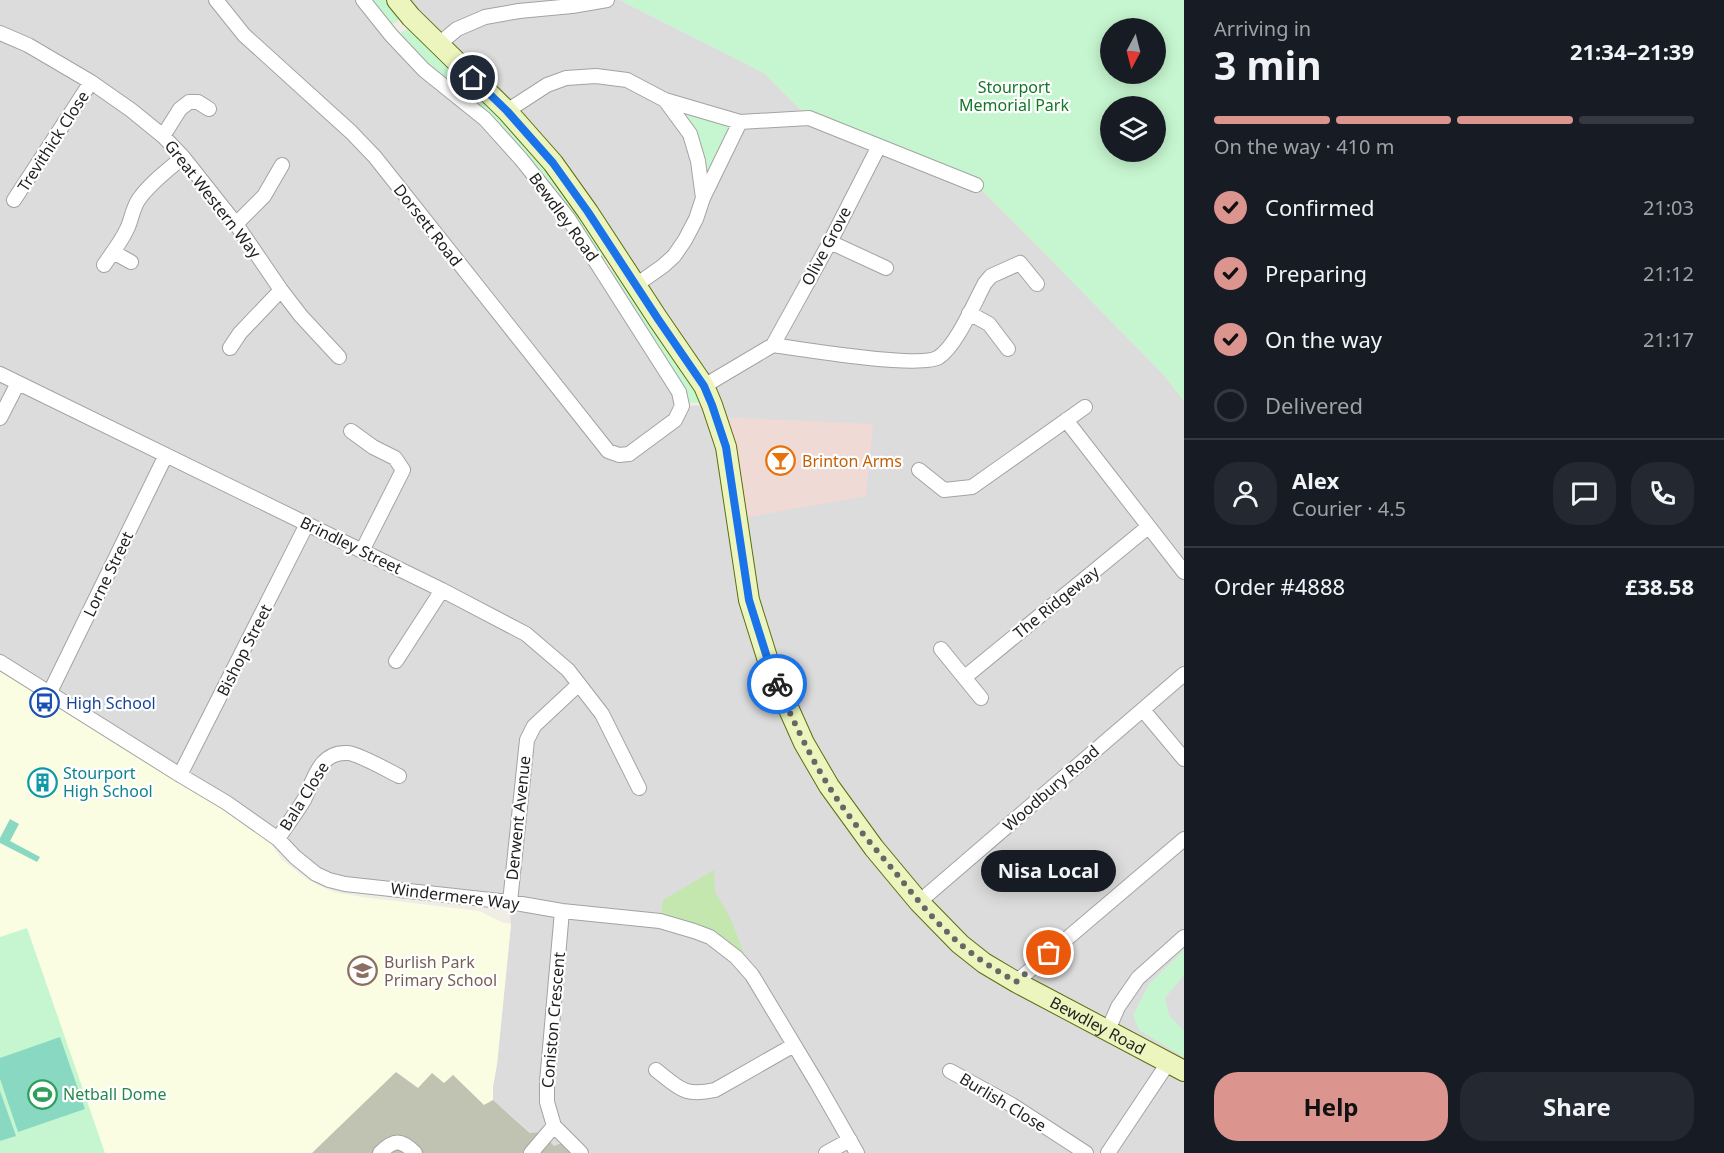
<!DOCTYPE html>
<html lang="en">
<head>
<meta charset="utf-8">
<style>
  :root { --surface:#171b24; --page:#242831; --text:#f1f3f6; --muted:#9ea1a6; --line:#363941; --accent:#db948e }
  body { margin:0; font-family:"Noto Sans",sans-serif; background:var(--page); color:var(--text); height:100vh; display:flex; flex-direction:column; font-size:22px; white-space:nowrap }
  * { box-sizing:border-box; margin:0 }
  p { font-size:20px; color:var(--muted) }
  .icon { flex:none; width:33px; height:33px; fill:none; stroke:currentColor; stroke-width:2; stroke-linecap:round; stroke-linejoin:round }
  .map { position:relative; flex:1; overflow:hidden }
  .sheet { display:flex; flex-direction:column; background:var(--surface); width:540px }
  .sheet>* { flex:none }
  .needle { width:39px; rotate:187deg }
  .fabs { position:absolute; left:1100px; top:18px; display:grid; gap:12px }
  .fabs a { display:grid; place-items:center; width:66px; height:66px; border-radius:50%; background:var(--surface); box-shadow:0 3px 15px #0003; font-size:30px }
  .pin { position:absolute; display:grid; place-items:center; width:51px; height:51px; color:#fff; margin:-26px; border:3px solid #fff; border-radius:50%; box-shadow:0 2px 6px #0007 }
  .courier { position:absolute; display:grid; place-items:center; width:60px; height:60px; margin:-30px; border:4px solid #1a73e8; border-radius:50%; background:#fff; color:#222; box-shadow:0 2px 8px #0007 }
  .bubble { position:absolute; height:42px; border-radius:21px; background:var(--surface); box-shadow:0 3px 15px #0003; font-size:20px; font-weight:700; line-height:42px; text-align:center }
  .headline em { font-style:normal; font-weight:700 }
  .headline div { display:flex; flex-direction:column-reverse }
  .headline { display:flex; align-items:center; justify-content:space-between; height:102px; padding:0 30px }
  h1 { font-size:39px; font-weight:700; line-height:45px }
  .bar { display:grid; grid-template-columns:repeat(4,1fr); gap:9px 6px; align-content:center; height:72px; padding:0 30px }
  .bar i { height:8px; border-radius:4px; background:var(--line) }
  .bar .active { background:var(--accent) }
  .bar p { grid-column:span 4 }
  .line { display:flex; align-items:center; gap:15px; padding:0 30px; border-top:2px solid var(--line) }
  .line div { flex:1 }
  .round { display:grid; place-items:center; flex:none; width:63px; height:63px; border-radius:24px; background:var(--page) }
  ol { padding:0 30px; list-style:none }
  li { display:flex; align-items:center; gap:18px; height:66px }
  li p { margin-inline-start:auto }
  li .icon { padding:6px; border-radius:50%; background:var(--accent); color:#111; stroke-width:4 }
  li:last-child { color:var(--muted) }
  li i { width:33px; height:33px; border:3px solid var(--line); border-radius:50% }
  .primary-button { display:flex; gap:12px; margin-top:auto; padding:12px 30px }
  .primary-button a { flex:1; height:69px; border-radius:24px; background:var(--accent); color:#111; font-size:24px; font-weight:700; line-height:69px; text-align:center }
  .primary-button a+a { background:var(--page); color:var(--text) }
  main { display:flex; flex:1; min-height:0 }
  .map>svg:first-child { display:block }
  .residential { fill:#dddcdc }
  .commercial { fill:#efdad6 }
  .education { fill:#fafde1 }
  .construction { fill:#c1c3b2 }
  .grass { fill:#c4e6af }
  .park { fill:#c6f6cf; fill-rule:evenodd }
  .pitch { fill:#89d9c2 }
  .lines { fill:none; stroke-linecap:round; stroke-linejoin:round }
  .street-casing { stroke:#a3a3a3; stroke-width:16 }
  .secondary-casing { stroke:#5a6f0c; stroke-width:22 }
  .street { stroke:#fff; stroke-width:14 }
  .secondary { stroke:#edf5be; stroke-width:20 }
  .done { stroke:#686765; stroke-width:6; stroke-dasharray:0 10.8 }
  .route { stroke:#1a73e8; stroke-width:8 }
  .labels { text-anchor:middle; stroke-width:4.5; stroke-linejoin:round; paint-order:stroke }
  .park-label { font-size:16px; fill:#137726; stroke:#fff }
  .street-label { font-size:16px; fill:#1f1f1f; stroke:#fff }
  .food-label { font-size:16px; fill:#c56008; stroke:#fff; text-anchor:start }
  .transit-label { font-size:16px; fill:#164399; stroke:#fff; text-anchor:start }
  .culture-label { font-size:16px; fill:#0d838f; stroke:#fff; text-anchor:start }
  .education-label { font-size:16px; fill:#785e54; stroke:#fff; text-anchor:start }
  .leisure-label { font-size:16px; fill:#27864d; stroke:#fff; text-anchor:start }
</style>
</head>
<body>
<main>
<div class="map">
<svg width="1184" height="1153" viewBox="0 0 1184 1153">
  <rect width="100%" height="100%" fill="#efede6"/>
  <path class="residential" d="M 0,0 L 363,0 L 485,119 L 568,218 L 683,406 L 712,405 L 658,319 L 397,0 L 620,0 L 764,73 L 809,118 L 976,185 L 1018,226 L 1164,375 L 1184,401 L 1184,1153 L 572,1153 L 554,1146 L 541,1132 L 531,1133 L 493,1100 L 493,1086 L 497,1064 L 511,924 L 509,902 L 345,884 L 295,857 L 0,662 L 0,40 L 8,30 L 0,26 Z"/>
  <path class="commercial" d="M 721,417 L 873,424 L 866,496 L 748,517 L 732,442 Z"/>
  <path class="education" d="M 0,662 L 278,839 L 273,846 L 282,860 L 307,879 L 320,886 L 334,892 L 362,897 L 479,911 L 504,923 L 511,924 L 497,1064 L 493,1086 L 493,1100 L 484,1105 L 453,1075 L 444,1084 L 418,1089 L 396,1073 L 312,1153 L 0,1153 Z"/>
  <path class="construction" d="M 396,1072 L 418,1088 L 432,1073 L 444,1083 L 453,1075 L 484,1105 L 493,1100 L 530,1133 L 541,1132 L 554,1146 L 562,1143 L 572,1153 L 312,1153 Z"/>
  <path class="grass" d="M 714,870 L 715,892 L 730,917 L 752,975 L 723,946 L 660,921 L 663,900 Z"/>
  <path class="park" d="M 367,0 L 391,0 L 400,11 L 398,21 L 388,26 Z
    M 620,0 L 1184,0 L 1184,401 L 1164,375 L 1018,226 L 976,185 L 809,118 L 764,73 ZM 1110,28 L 1155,28 L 1155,74 L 1110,74 ZM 1110,106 L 1155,106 L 1155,152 L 1110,152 Z
    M 411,28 L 549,165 L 608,254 L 606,259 L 601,260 L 523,157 L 401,42 L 401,32 Z
    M 665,100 L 740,122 L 703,198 L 698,161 Z
    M 612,269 L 620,269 L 708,402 L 685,403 L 610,276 Z
    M 27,928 L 105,1153 L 0,1153 L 0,937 Z
    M 1184,950 L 1184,975 L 1165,998 L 1169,1015 L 1184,1031 L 1184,1057 L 1139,1030 L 1133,1015 L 1149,984 Z"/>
  <path class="pitch" d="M 10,819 L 19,824 L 10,841 L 40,857 L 37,862 L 0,843 L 0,838 Z
    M 60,1037 L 85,1109 L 18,1132 L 0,1079 L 0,1058 Z
    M 0,1091 L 16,1136 L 0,1141 Z"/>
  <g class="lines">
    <defs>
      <path id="street" d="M 216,0 L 244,35 L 351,132 L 375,157 L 608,451 L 619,455 L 629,454 L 675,420 L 682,406 L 679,392 L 568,218 L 521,159 L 485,119 L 424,70 L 391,35 L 363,0
        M 0,33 L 28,45 L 91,82 L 131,110 L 163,136 L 183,157 L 236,224 L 281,290 L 301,316 L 339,357
        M 439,44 L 457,29 L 485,17 L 519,11 L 572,6 L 607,0
        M 665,100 L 740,122 L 809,118 L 976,185
        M 507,111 L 547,85 L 566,78 L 596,76 L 627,80 L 665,100 L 690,134 L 698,161 L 703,198 L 696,219 L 685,240 L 674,256 L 663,266 L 636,285
        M 163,136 L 180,109 L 189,102 L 198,102 L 209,109
        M 703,198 L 740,122
        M 14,200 L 91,82
        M 236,224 L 264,196 L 282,165
        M 830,242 L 886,268
        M 113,252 L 131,262
        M 104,265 C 112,253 121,242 127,229 C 132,219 132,209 139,199 C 150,183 168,170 183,157
        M 969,313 L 989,324 L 1008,349
        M 773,345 C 800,349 922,369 939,357 C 957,345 974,303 985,283 L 991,276 L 1020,263 L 1037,284
        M 230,348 L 240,333 L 281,290
        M 0,374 L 442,590 L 526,634 L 568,670 L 602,714 L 639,788
        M 704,386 L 773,345 L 830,242 L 879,146
        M 0,418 L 18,383
        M 1066,420 L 1184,572
        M 351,431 L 373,447 L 395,458 L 403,470 L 362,551
        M 919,470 L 944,490 L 972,487 L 1085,407
        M 941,649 L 981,698
        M 396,661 L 442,590
        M 0,662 L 180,775 L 227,803 L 278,839 L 295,857 L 316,874 L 329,880 L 345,884 L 510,902 L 562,911 L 660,921 L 694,931 L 710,937 L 736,957 L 752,975 L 817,1083 L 857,1153
        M 965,677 L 1148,527
        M 50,692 L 166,455
        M 1143,710 L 1184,759
        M 180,775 L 307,524
        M 278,839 C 286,826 296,813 304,800 C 314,780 319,751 348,753 C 359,754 387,770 399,776
        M 510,902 L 527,740 L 534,726 L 579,684
        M 919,902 L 1184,674
        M 562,911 L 547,1082 L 547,1102 L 554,1126 L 581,1153
        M 1016,982 L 1184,839
        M 1108,1030 L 1118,1007 L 1138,978 L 1184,937
        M 656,1070 C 679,1088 684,1097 715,1090 L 794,1045
        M 950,1071 L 1012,1105 L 1086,1153
        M 380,1153 C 394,1139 401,1139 415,1153
        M 531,1153 L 554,1126
        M 826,1153 L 850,1140
        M 1108,1153 L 1168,1063"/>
      <g id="secondary">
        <path id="s1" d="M 397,0 L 411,17 L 507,111 L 553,163 L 588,212 L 658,319 L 704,386 L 712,405 L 726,447 L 749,600 L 770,667 L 804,743 L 829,786 L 874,848 L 919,902 L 960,944 L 984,963 L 1016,982 L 1184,1071"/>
      </g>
    </defs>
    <use href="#street" class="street-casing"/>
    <use href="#secondary" class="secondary-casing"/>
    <use href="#street" class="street"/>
    <use href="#secondary" class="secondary"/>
  </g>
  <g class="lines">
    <path class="done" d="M 777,684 C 792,718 808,753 828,785 C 847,816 872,845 895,872 C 915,897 935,922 959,943 C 976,958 996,970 1016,982 L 1049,953"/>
    <path class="route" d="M 473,78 L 507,111 L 553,163 L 588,212 L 658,319 L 704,386 L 712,405 L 726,447 L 749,600 L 770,667 L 777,684"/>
  </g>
  <defs>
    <symbol id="bar-ring" viewBox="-11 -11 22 22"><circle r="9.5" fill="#fff" stroke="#e8710a" stroke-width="1.5"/><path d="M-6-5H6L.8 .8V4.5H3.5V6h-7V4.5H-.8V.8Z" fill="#e8710a"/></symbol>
    <symbol id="bus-ring" viewBox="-11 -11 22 22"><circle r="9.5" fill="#fff" stroke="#1a4fb4" stroke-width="1.5"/><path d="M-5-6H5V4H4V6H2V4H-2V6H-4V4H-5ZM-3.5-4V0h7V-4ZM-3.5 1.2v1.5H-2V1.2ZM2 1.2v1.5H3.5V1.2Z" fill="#1a4fb4"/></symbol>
    <symbol id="building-ring" viewBox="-11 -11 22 22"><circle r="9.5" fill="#fff" stroke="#0f9aa8" stroke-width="1.5"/><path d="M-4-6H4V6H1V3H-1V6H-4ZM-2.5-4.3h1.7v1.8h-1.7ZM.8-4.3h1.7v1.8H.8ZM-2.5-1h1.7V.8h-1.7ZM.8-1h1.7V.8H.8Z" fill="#0f9aa8"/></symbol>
    <symbol id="school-ring" viewBox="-11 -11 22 22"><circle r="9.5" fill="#fff" stroke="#8d6e63" stroke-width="1.5"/><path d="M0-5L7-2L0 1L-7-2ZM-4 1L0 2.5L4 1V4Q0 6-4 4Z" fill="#8d6e63"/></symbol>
    <symbol id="stadium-ring" viewBox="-11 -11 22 22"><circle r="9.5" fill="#fff" stroke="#2e9e5b" stroke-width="1.5"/><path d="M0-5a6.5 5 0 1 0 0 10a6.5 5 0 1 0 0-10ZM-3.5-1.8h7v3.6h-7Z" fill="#2e9e5b"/></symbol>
  </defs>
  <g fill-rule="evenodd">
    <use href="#bar-ring" x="764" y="444" width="33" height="33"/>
    <use href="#bus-ring" x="28" y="686" width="33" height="33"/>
    <use href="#building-ring" x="26" y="766" width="33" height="33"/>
    <use href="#school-ring" x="346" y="954" width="33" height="33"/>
    <use href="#stadium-ring" x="26" y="1078" width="33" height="33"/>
  </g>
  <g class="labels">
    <g class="park-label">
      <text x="1014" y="93">Stourport<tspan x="1014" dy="18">Memorial Park</tspan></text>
    </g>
    <g class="street-label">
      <text transform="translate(53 141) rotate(-57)" y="6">Trevithick Close</text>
      <text transform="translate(213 199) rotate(52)" y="6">Great Western Way</text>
      <text transform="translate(564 217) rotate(54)" y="6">Bewdley Road</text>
      <text transform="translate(428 225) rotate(52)" y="6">Dorsett Road</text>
      <text transform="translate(826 246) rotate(-62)" y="6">Olive Grove</text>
      <text transform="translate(351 545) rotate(26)" y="6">Brindley Street</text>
      <text transform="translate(108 574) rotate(-64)" y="6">Lorne Street</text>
      <text transform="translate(1056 602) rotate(-39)" y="6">The Ridgeway</text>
      <text transform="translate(244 650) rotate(-63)" y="6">Bishop Street</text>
      <text transform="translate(1051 788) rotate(-41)" y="6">Woodbury Road</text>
      <text transform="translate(304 796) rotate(-58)" y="6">Bala Close</text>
      <text transform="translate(518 818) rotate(-84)" y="6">Derwent Avenue</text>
      <text transform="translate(455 896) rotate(7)" y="6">Windermere Way</text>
      <text transform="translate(553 1020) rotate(-85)" y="6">Coniston Crescent</text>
      <text dy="6" stroke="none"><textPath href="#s1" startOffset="1284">Bewdley Road</textPath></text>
      <text transform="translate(1003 1102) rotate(31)" y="6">Burlish Close</text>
    </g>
    <g class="food-label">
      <text x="802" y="467">Brinton Arms</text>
    </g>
    <g class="transit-label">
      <text x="66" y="709">High School</text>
    </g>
    <g class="culture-label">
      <text x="63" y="779">Stourport<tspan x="63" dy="18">High School</tspan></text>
    </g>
    <g class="education-label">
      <text x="384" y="968">Burlish Park<tspan x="384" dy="18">Primary School</tspan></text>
    </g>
    <g class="leisure-label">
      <text x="63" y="1100">Netball Dome</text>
    </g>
  </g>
</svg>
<div class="fabs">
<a><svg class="needle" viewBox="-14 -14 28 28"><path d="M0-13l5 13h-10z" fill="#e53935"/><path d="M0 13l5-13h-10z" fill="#9ea1a6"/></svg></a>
<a><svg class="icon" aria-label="layers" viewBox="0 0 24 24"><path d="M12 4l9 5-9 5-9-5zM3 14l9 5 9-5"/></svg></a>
</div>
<div class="pin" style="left:1049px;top:953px;background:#ea580c"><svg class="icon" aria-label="bag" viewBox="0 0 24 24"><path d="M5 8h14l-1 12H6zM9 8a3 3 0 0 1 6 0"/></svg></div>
<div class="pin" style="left:473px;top:78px;background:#1f2937"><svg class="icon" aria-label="home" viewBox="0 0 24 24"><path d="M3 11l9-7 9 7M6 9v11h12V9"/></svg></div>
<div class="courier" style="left:777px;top:684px"><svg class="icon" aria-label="bike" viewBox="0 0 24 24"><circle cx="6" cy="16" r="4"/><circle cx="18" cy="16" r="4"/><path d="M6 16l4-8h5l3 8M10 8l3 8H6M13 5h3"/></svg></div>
<div class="bubble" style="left:981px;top:850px;width:135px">Nisa Local</div>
</div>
<section class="sheet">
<div class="headline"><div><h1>3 min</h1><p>Arriving in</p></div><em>21:34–21:39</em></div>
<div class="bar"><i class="active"></i><i class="active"></i><i class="active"></i><i></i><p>On the way · 410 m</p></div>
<ol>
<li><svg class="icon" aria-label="check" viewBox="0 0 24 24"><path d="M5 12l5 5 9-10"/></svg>Confirmed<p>21:03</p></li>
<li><svg class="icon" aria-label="check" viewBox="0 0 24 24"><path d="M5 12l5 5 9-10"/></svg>Preparing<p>21:12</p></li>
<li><svg class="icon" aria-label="check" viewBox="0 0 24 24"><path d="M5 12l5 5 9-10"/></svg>On the way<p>21:17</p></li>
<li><i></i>Delivered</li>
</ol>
<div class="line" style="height:108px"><a class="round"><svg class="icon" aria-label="person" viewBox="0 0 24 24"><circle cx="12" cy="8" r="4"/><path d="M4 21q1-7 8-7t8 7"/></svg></a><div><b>Alex</b><p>Courier · 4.5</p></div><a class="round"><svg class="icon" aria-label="chat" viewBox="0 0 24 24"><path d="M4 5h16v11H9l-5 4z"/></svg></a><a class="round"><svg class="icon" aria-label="phone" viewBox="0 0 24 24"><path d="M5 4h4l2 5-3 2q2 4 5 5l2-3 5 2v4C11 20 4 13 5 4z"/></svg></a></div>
<div class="line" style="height:78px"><div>Order #4888</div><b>£38.58</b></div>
<div class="primary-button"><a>Help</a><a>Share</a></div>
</section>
</main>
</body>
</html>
